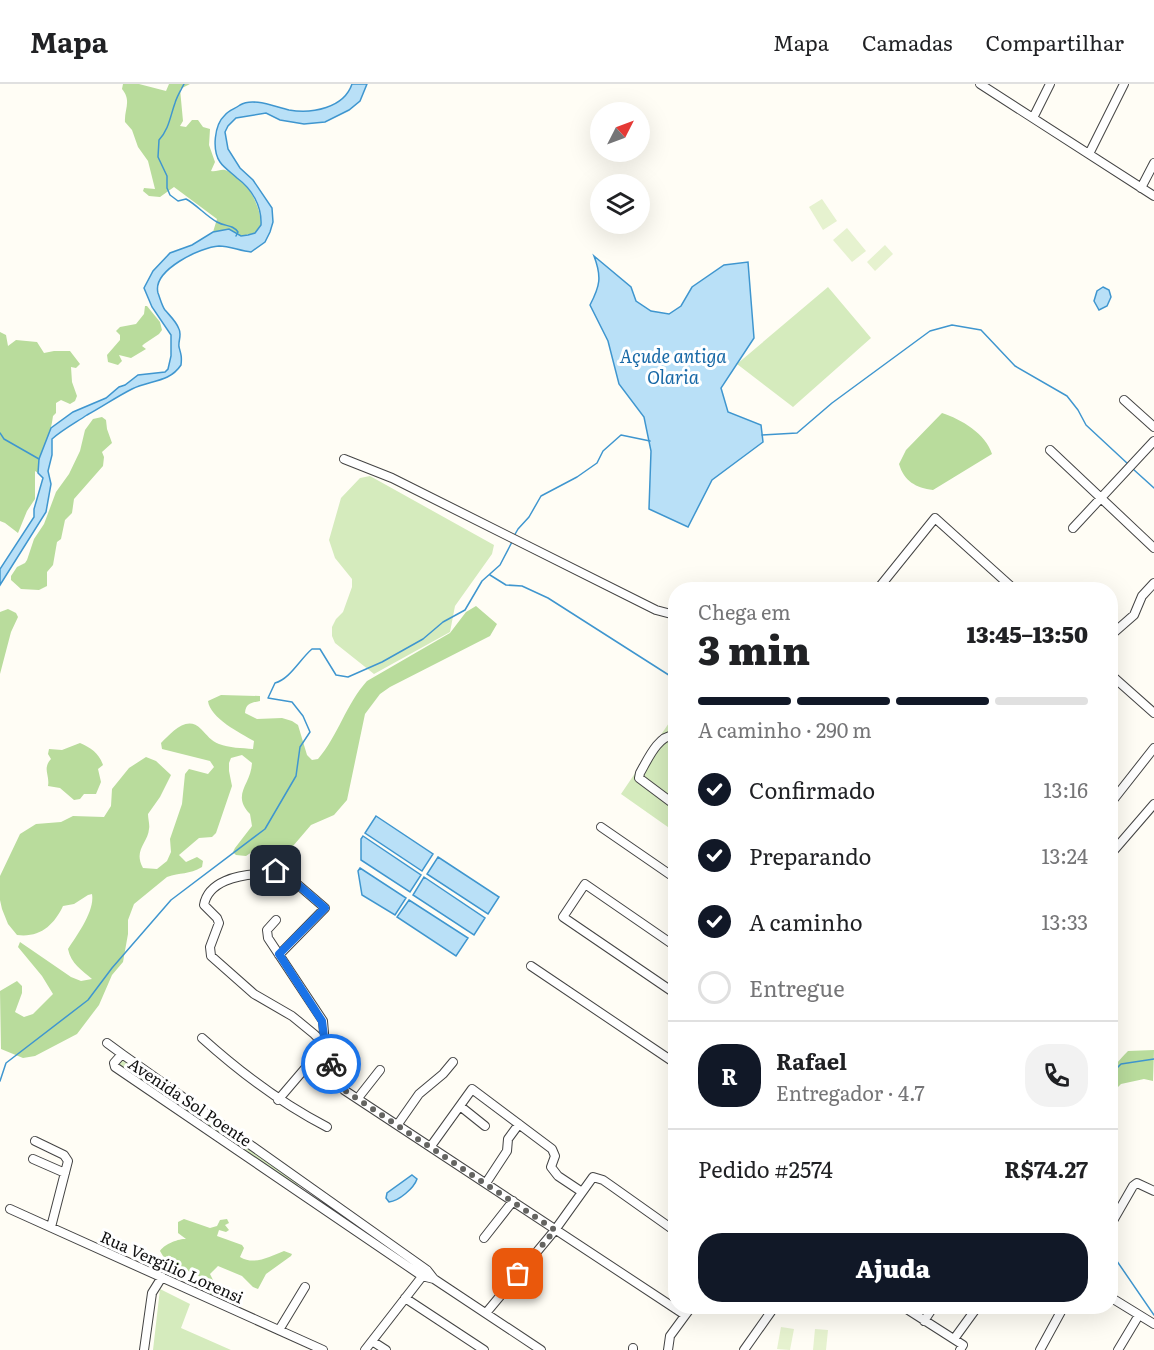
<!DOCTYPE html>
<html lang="pt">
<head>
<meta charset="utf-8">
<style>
  :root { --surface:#fff; --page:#f2f2f2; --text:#202124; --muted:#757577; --line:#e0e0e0; --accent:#111827 }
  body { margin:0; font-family:Literata,serif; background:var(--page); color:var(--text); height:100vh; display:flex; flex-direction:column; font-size:22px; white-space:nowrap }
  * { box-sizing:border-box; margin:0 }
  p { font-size:20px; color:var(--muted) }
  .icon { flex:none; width:33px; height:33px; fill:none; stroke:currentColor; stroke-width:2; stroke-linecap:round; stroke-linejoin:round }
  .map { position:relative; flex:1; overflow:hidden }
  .panel { position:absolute; left:668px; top:498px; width:450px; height:732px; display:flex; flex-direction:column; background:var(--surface); border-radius:24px; box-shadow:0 6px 24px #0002 }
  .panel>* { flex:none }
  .needle { width:39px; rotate:48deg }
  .buttons { position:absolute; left:590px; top:18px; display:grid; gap:12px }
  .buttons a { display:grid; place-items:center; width:60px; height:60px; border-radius:50%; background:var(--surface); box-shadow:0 6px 24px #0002; font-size:30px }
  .pin { position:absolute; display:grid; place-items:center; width:51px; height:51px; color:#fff; margin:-26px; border-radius:12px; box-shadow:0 3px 9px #0006 }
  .courier { position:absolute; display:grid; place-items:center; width:60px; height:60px; margin:-30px; border:4px solid #1a73e8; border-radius:50%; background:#fff; color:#222; box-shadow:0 2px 8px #0007 }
  .head em { font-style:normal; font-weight:800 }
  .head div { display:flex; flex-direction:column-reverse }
  .head { display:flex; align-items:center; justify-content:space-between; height:102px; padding:0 30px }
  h1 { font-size:39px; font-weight:800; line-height:45px }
  .bar { display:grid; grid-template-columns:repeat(4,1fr); gap:9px 6px; align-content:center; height:72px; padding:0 30px }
  .bar i { height:8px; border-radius:4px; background:var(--line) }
  .bar .active { background:var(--accent) }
  .bar p { grid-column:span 4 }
  .line { display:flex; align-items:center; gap:15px; padding:0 30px; border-top:2px solid var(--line) }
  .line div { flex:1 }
  .round { display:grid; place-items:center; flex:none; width:63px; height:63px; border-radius:24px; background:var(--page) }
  ol { padding:0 30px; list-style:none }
  li { display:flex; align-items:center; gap:18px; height:66px }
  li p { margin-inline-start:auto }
  li .icon { padding:6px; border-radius:50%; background:var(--accent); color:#fff; stroke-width:4 }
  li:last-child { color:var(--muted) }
  li i { width:33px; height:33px; border:3px solid var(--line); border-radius:50% }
  .button { display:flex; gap:12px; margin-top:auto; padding:12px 30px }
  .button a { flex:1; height:69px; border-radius:24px; background:var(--accent); color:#fff; font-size:24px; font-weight:800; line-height:69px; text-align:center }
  header { display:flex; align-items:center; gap:36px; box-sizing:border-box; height:84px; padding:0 30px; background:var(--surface); border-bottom:2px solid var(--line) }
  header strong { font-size:28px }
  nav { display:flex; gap:33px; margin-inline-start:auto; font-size:21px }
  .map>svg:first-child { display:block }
  .green { fill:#d5ebbd }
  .forest { fill:#b9dc9c }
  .pitch { fill:#e6f2cf }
  .water { fill:#b9e0f7; stroke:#3f96cf; stroke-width:1.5 }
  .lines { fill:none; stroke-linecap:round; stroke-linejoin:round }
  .stream { stroke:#3f96cf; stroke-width:1.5 }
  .minor-casing { stroke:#444; stroke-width:10 }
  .minor { stroke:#fff; stroke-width:8 }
  .done { stroke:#646461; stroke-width:6; stroke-dasharray:0 10.8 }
  .route { stroke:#1a73e8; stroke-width:8 }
  .labels { text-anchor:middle; stroke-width:6; stroke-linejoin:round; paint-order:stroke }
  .street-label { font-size:16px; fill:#111; stroke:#fff }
  .water-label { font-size:18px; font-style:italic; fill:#1768a6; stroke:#fff }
</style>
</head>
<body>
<header>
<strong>Mapa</strong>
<nav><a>Mapa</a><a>Camadas</a><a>Compartilhar</a></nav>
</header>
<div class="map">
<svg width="1154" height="1266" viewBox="0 0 1154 1266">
  <rect width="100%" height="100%" fill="#fffdf5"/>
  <path class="green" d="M 828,203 L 871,254 L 793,323 L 737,280 Z
    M 370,392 L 494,461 L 492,470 L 455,522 L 450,548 L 374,590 L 335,559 L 332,552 L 332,543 L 336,535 L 343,528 L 352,503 L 352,495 L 335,474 L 329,456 L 341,414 L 360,394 Z
    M 675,630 L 675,748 L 621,710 Z
    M 123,976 L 127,976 L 174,1011 L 172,1015 L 167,1015 L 119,983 L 120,977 Z
    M 183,1016 L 298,1099 L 298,1102 L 293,1101 L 183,1024 L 180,1020 Z
    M 160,1205 L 190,1220 L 181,1244 L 231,1266 L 153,1266 Z"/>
  <path class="forest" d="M 123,0 L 139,0 L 166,7 L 169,0 L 190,0 L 180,5 L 183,37 L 180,42 L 186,43 L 192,36 L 198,36 L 203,43 L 210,45 L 209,61 L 215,78 L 211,87 C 216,88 221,85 225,86 C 246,92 261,122 261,141 L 255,149 L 241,152 L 229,145 L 213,148 L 217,135 L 174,103 L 160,113 L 149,112 L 143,107 L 144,104 L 155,105 L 148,77 L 138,63 L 132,46 L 125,38 C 124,25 132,17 122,5 Z
    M 145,222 L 147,222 L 160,238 L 162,246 L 159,250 L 144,260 L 142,262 L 146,265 L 131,274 L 119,271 L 122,277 L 118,281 L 108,278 L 107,271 L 120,256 L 120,251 L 116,247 L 120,243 L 136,240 L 144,230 Z
    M 0,248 L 6,251 L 8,262 L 16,256 L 37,258 L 44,269 L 54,267 L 70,267 L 80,280 L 76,284 L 71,283 L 72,298 L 77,312 L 75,317 L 70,320 L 61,316 L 56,319 L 56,329 L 53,332 C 51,352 40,369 38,389 L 35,387 L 35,415 L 27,427 L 18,449 L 5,439 L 0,437 Z
    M 942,329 C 961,335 986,350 992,370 L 933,406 C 916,404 904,397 899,380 L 906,366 Z
    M 102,333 L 106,336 L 107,345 L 112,359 L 102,368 L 104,373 L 103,382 L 74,415 L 72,429 L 65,436 L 61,455 L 57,458 L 53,481 L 47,488 L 47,502 L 39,506 L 21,505 L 11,496 L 11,492 L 17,483 L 25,479 L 27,476 L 34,455 L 44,440 L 56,408 L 69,390 L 80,367 L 85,346 L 93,335 Z
    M 476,522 L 497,540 L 490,552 L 390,603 L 380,610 L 365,630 L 347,716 L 334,731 L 311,741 L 293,762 L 287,765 L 275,761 L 267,761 L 261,762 L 246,772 L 236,771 L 233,768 L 235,764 L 252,742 L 250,730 C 231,710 251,701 252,679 L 242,671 L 231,674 L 229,679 L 229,687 L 232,702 L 216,749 L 212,753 L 199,754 L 179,771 L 186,778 L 197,773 L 203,777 L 202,783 C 189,791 180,788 167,793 L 134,820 L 128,836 L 128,850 L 123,878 L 112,891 L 99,921 L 77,950 L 35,972 L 23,974 L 1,965 L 0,907 L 17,897 L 22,902 L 22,909 L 15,928 L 24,933 L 33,930 L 53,910 L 42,892 L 18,863 L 20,858 L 71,893 L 81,897 L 92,895 C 82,886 71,880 68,865 C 77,851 95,827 92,810 L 88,811 L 74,820 L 63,822 C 54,841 40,854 17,851 L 8,840 L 2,825 L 0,816 L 0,792 L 20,750 L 36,740 L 61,738 L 73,732 L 104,733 L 111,722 L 112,705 L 129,684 L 146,673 L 156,677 L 171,691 L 160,713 L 148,730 C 148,735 150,741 149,745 C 148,759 133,766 143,784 L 157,785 L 167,777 L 171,768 L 170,755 L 182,720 L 185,690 L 189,685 L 208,690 L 214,683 L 210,677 L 162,665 L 161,659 C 171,649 187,630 201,645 C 207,651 211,657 219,660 C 229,664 242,664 253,665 L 254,657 C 240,649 210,634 208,617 L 221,611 L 260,612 L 260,617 C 251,619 246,619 245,629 L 257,635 L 282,634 L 292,637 L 298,641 L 307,671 L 312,676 L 318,675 C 338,652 346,620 367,597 L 450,549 L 466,528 Z
    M 8,525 L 16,529 L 18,533 L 11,548 L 0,590 L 0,528 Z
    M 80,659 C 91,664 99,669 103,681 L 98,685 L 101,698 L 96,710 L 84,710 L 80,715 L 74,716 L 60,704 L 48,702 C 50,691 42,685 51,675 L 48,670 L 49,665 L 62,666 Z
    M 1154,966 L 1153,997 L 1144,995 L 1121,1000 L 1110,1011 C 1110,985 1110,986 1128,967 Z
    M 184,1135 L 210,1144 L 217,1142 L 220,1136 L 227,1135 L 229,1139 L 225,1141 L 229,1146 L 226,1148 L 219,1146 L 217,1152 L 242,1161 L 244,1164 L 240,1173 C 255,1182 270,1172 284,1167 L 292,1170 L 291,1172 L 266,1190 L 258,1205 L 253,1203 L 242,1192 L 218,1182 L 210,1190 L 215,1200 L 214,1210 L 209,1210 L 199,1192 L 166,1177 L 160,1167 C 163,1161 179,1154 186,1155 L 178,1149 L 178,1138 Z"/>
  <path class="pitch" d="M 822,115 L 837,137 L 823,146 L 809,123 Z
    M 847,144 L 866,167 L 852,178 L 833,156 Z
    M 885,161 L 893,170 L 875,187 L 867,178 Z
    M 781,1243 L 794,1245 L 790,1266 L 777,1265 Z
    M 815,1245 L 828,1246 L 826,1266 L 813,1266 Z"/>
  <path class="water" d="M 352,0 L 367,0 L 360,17 L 349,26 L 325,38 L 304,40 L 280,36 L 266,29 L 236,34 L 228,42 L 225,48 L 228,65 L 240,84 L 253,96 L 272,124 L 273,138 L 270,148 L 265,158 L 251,168 C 240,167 230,162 219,162 C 201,163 152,186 158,209 C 160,214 162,222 165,226 C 170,232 176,237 179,245 C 182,251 178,257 179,263 C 181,270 182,273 181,281 C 169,299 150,296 132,305 C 116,313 102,323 87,331 C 75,339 62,346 52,355 L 52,371 L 48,387 L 51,400 L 46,428 L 0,501 L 0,485 L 34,433 L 34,425 L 43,394 L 38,389 L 39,375 L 51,344 L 73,328 L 106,314 L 119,303 L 125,301 L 138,291 L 165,288 L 168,285 L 171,272 L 171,251 L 152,223 L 144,204 L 153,187 L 170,169 L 192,161 L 213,148 L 229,145 L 241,152 L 248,151 L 255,149 L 261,141 C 262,122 252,105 237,94 C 232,89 224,84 220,78 C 212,66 214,41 225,31 C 229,26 235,25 240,21 C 253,13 275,23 289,26 C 312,30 344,24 352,0 Z
    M 594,172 L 631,203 L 636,217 L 651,227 L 669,230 L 681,222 L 692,203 L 724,181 L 748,178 L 754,254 L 721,304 L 728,328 L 761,341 L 763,358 L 712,396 L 688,443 L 649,425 L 651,367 L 644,333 L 619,300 L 608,257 L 590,221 C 600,202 602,193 594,172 Z
    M 1103,203 L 1109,206 L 1111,213 L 1107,222 L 1099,226 L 1094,217 L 1097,207 Z
    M 376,732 L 433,770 L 422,787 L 365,749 Z
    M 363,752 L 421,791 L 410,808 L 361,776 L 361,755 Z
    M 438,773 L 499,813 L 488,830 L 427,790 Z
    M 360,784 L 406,814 L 395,831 L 362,811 L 358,787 Z
    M 424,793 L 485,834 L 474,851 L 413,811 Z
    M 409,816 L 468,854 L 456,872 L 397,833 Z
    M 412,1091 L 417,1095 C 414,1104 399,1117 389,1118 L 386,1114 L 387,1109 Z"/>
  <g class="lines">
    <path class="stream" d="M 184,0 C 181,6 177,12 175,19 C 170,33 169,45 159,56 L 158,73 L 167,92 L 167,104 L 170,111 L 178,117 L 186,115 C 197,121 206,132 217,138 C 226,143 232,140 238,148 L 236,152
      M 0,349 L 4,355 L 39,375
      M 762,351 L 797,349 L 832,319 L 930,247 L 952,241 L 981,246 L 1015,282 L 1067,312 L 1078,326 L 1086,341 L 1128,380
      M 1133,385 L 1154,404
      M 514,452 L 518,445 L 529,433 L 541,412 L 577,393 L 597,379 L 603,367 L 621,351 L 650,357
      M 490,491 L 506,501 L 522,502 L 548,514 L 675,595
      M 1110,991 L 1121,980 L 1154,975
      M 0,997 L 6,979 L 88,916 L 112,884 L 171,816 L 265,745 L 296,692 L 300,663 L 310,648 L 303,632 L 292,618 L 268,614 L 275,599 C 290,595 300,575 312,565 L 320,565 L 336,591 L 348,593 L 382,578 L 423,555 L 443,538 L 465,526 L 482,497 L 500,481 L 513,456
      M 1110,1167 L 1154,1231"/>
    <defs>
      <path id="minor" d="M 980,0 L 1154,112
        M 1033,34 L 1050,0
        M 1089,70 L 1124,0
        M 1141,104 L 1154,79
        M 1124,316 L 1154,343
        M 1050,366 L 1154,464
        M 344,375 L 392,394 L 656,526 L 675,531
        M 1073,444 L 1154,357
        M 877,506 L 935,434 L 1015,506
        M 1110,552 L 1134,531 L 1142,512 L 1154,499
        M 1110,590 L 1154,629
        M 675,652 C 659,649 647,677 640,689 L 639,694 L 675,721
        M 1110,720 L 1154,664
        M 601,743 L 675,794
        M 1110,771 L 1154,720
        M 276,836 L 267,846 L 268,854 L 323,937 L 325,961 L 335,996 L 344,1006 L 685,1231
        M 675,862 L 585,800 L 563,833 L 673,908 L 675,905
        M 531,882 L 675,979
        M 202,954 C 241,989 280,1019 327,1043
        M 107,959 L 122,970
        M 358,1014 L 380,986
        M 278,1016 L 325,961 L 314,950 L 292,932 L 254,910 L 211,872 L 210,863 L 219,839 L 217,834 L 204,821 C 208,797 239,791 258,790 C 266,790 274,787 282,787 L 325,824 L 279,871
        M 460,1022 L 485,1042
        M 398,1040 L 419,1010 L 443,990 L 453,978
        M 35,1057 L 64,1071 L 68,1077 L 51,1143
        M 431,1062 L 472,1005 L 552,1065 L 555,1072 L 551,1083 L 558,1092 L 582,1108
        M 33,1075 L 65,1089
        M 486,1099 L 507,1067 L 508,1055 L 519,1040
        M 10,1125 L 323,1266
        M 1110,1142 L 1133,1102 L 1137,1099 L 1154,1107
        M 484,1154 L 513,1117
        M 434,1195 L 422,1192 L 115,983 L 114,979 L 122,970 L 427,1186 L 434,1195 L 541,1266
        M 1110,1213 L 1154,1240
        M 405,1214 L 484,1266
        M 902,1222 L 963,1261 L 960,1266
        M 854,1224 L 856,1222
        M 486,1229 L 555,1146 L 593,1093 L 603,1096 L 613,1103 L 675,1147
        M 924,1237 L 934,1222
        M 279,1246 L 305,1203
        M 954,1255 L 978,1222
        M 372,1257 L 386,1266
        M 144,1266 L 152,1209 L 162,1193
        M 365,1266 L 424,1190
        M 633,1266 L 633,1264
        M 668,1266 L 670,1252 L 692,1222
        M 744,1266 L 775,1222
        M 1040,1266 L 1064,1222
        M 1118,1266 L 1139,1231"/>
    </defs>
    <use href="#minor" class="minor-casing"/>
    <use href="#minor" class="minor"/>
  </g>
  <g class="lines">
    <path class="done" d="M 331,980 L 335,996 L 344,1006 L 555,1146 L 518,1190"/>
    <path class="route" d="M 276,787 L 282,787 L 325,824 L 279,870 L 322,937 L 325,961 L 331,980"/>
  </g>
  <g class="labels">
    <g class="street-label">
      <text transform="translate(190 1018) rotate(34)" y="6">Avenida Sol Poente</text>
      <text transform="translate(172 1183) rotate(24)" y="6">Rua Vergílio Lorensi</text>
    </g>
    <g class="water-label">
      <text x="673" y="279">Açude antiga<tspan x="673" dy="21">Olaria</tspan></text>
    </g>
  </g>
</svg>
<div class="buttons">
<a><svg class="needle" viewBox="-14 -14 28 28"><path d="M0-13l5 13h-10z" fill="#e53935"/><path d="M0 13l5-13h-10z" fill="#757577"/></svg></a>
<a><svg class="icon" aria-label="layers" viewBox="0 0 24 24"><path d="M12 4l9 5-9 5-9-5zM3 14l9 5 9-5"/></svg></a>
</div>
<div class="pin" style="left:518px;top:1190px;background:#ea580c"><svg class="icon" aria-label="bag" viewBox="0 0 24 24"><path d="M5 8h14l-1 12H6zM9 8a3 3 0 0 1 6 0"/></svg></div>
<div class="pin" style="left:276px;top:787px;background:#1f2937"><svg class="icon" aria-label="home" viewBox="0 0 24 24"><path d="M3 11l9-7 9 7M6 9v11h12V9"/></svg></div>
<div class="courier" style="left:331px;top:980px"><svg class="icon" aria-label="bike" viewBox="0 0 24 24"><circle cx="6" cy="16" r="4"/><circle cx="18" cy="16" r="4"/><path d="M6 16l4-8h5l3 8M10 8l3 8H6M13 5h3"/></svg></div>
<section class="panel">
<div class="head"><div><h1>3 min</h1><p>Chega em</p></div><em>13:45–13:50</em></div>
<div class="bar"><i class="active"></i><i class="active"></i><i class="active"></i><i></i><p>A caminho · 290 m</p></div>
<ol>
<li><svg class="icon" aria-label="check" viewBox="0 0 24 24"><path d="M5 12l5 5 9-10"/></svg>Confirmado<p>13:16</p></li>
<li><svg class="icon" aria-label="check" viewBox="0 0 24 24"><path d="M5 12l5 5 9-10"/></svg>Preparando<p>13:24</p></li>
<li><svg class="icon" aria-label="check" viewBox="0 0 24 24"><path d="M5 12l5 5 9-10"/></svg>A caminho<p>13:33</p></li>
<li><i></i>Entregue</li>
</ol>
<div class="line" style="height:108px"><b class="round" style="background:var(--accent);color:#fff">R</b><div><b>Rafael</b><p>Entregador · 4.7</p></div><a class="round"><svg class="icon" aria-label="phone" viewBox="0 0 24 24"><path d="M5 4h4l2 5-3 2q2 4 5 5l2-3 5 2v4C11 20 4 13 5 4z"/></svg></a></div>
<div class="line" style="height:78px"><div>Pedido #2574</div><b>R$74.27</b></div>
<div class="button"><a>Ajuda</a></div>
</section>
</div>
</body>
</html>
